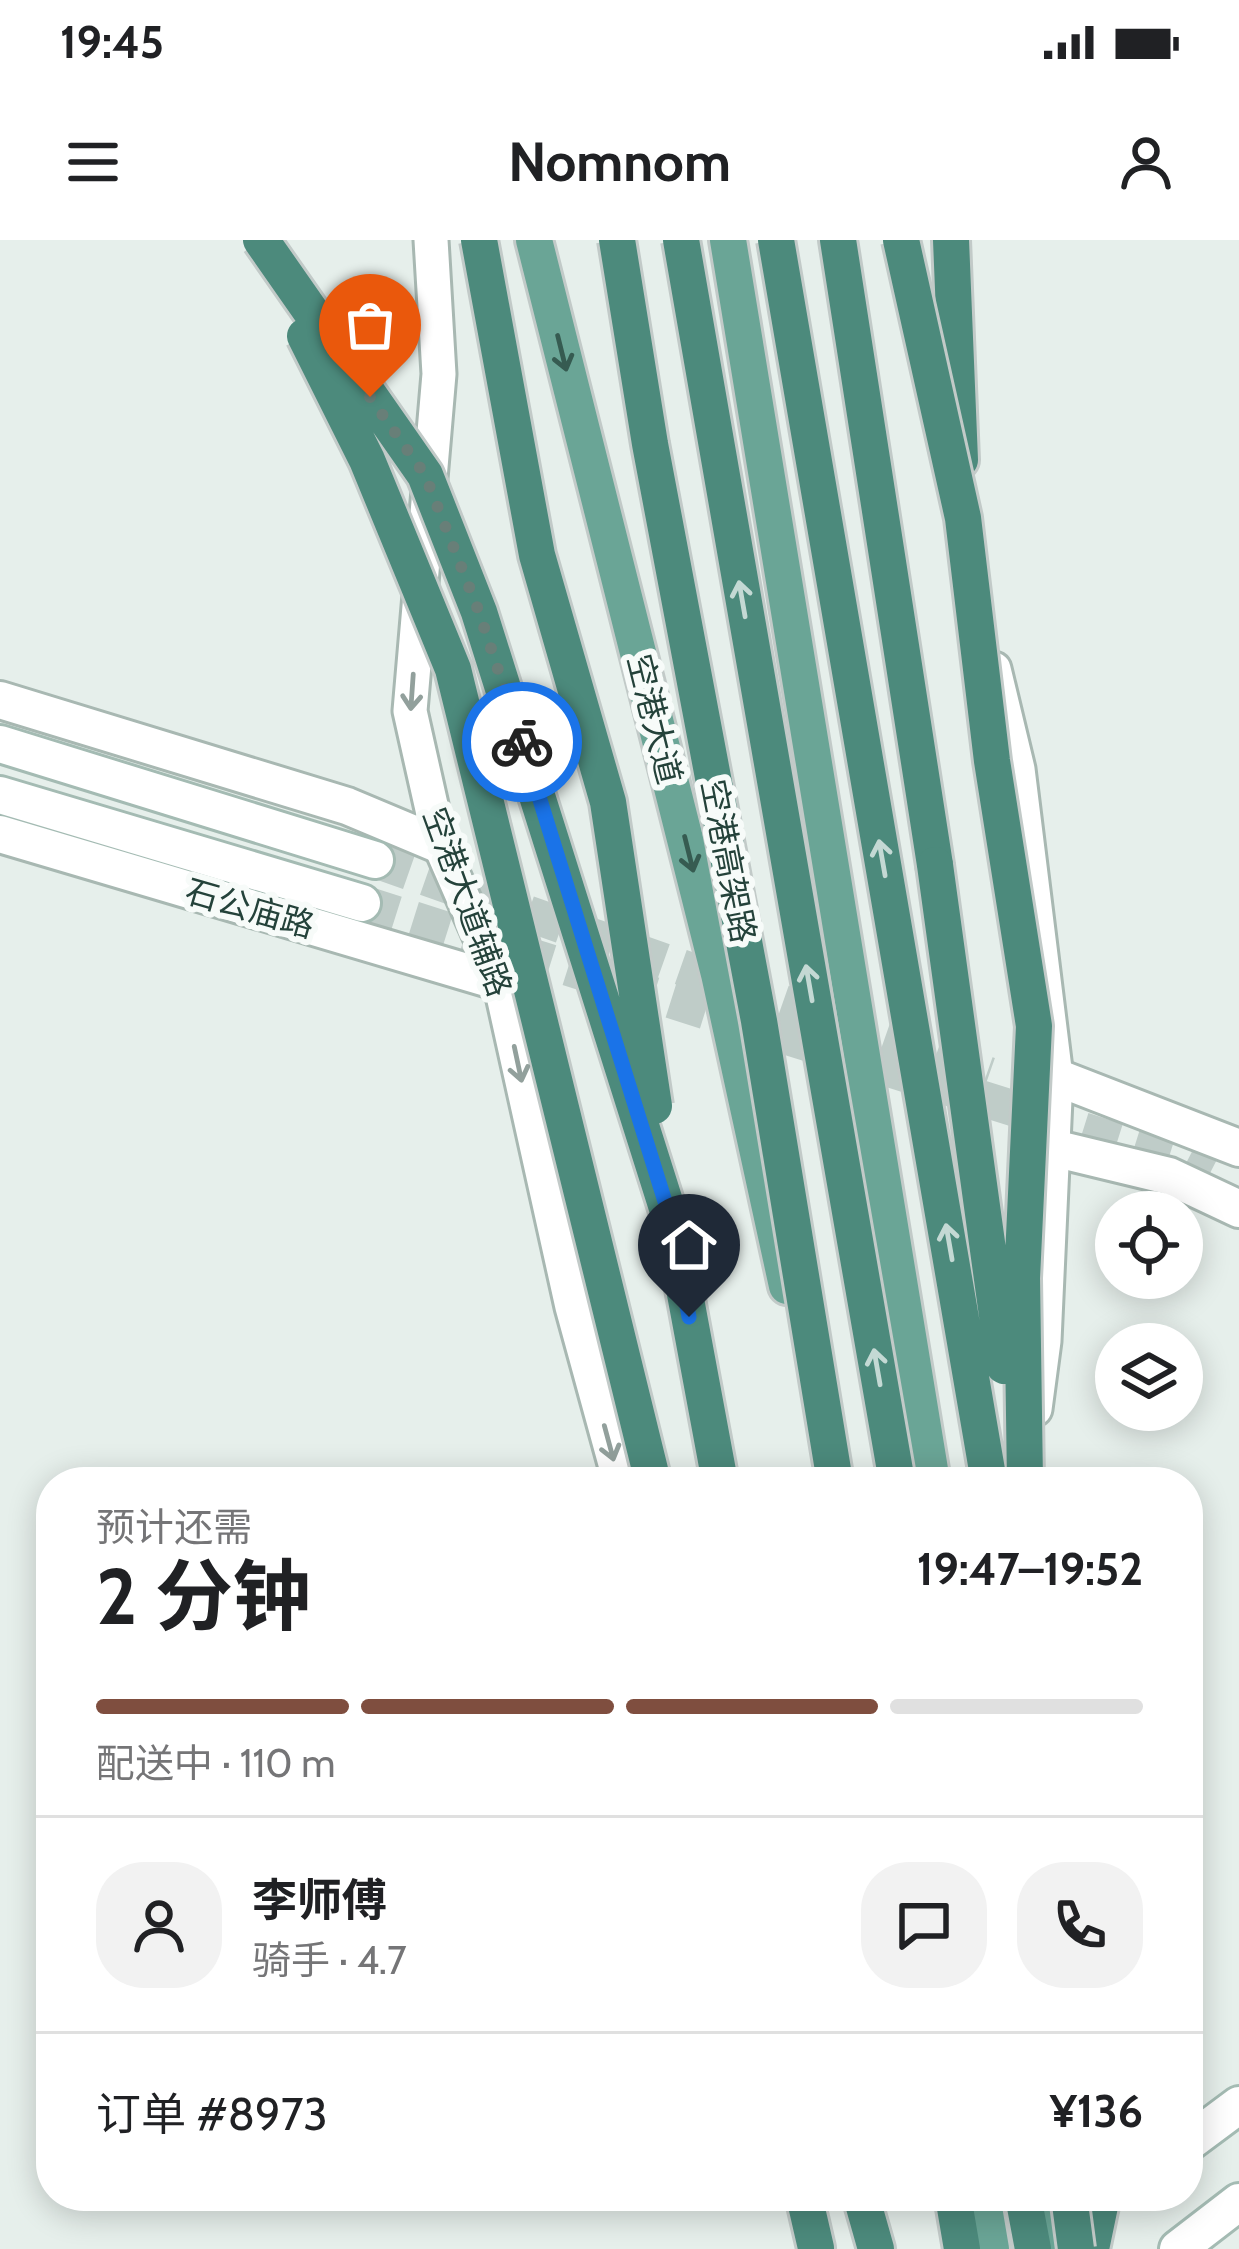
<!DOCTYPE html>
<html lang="zh">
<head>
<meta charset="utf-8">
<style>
  :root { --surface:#fff; --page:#f2f2f2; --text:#202124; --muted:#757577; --line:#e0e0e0; --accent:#7f4e3f }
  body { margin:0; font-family:Cabin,"Noto Sans SC",sans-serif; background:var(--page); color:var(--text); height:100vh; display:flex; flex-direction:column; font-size:45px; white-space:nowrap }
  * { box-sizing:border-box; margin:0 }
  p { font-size:39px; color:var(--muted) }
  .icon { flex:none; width:66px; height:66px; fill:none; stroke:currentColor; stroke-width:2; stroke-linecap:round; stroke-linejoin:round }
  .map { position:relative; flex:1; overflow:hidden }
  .sheet { position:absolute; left:36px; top:1227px; width:1167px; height:744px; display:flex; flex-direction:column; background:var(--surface); border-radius:48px; box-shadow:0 6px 30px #0003 }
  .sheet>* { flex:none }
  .controls { position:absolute; left:1095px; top:951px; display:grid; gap:24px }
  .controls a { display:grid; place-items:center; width:108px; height:108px; border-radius:50%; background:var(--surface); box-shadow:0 6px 30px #0003; font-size:60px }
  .pin { position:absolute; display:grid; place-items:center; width:102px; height:102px; color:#fff; margin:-123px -51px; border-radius:50% 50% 50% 0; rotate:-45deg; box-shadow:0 0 12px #0007 }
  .pin .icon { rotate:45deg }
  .courier { position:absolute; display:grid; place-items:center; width:120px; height:120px; margin:-60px; border:9px solid #1a73e8; border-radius:50%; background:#fff; color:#222; box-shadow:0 3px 15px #0007 }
  .headline em { font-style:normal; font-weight:700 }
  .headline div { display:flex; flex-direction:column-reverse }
  .headline { display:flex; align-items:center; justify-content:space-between; height:204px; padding:0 60px }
  h1 { font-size:78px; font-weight:700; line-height:90px }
  .bar { display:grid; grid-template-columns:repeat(4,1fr); gap:18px 12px; align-content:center; height:144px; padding:0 60px }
  .bar i { height:15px; border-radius:9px; background:var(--line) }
  .bar .active { background:var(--accent) }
  .bar p { grid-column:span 4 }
  .line { display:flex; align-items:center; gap:30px; padding:0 60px; border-top:3px solid var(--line) }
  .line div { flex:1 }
  .round { display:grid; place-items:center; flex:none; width:126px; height:126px; border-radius:48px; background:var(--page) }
  .status { display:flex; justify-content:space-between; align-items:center; height:84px; padding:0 60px; background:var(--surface); direction:ltr }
  .status svg { height:33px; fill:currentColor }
  header { display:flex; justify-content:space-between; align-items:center; height:156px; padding:0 60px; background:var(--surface); font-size:54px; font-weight:700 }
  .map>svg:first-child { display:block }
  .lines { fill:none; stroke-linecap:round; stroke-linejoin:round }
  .secondary-tunnel { stroke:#bfccc8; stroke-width:36; stroke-dasharray:36 18; stroke-linecap:butt }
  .minor-casing { stroke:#a8b8b2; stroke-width:39 }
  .tertiary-casing { stroke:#a8b8b2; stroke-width:42 }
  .secondary-casing { stroke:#a4bbb3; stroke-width:42 }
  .primary-casing { stroke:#c2cac8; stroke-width:42 }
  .trunk-casing { stroke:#c2cac8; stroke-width:42 }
  .minor { stroke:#fff; stroke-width:33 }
  .tertiary { stroke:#fff; stroke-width:36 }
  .secondary { stroke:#fff; stroke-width:36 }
  .primary { stroke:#6aa596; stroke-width:36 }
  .trunk { stroke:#4c8a7c; stroke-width:36 }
  .trunk-bridge-casing { stroke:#c2cac8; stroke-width:42; stroke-linecap:butt }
  .trunk-bridge { stroke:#4c8a7c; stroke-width:36 }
  .oneway { stroke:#365b51 }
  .oneway2 { stroke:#c4d9d4 }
  .oneway3 { stroke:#92a09c }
  .done { stroke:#687f78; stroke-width:12; stroke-dasharray:0 21.6 }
  .route { stroke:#1a73e8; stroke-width:15 }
  .labels { text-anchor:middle; stroke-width:12; stroke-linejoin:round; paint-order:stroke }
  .street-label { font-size:33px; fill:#24423a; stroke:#f7fbf9 }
</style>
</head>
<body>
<div class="status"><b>19:45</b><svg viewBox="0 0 49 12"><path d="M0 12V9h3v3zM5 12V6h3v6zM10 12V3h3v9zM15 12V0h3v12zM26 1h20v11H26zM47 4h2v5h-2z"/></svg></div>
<header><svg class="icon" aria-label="menu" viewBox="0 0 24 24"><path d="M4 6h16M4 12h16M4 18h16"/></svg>Nomnom<svg class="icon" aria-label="person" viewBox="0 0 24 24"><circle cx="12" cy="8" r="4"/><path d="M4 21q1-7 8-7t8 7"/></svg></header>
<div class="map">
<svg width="1239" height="2009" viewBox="0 0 1239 2009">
  <rect width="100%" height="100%" fill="#e6efeb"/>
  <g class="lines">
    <path class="secondary-tunnel" d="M 375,620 L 989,835
      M 362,663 L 1171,918 L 1208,937"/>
    <defs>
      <path id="minor" d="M 431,0 L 439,134 L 410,471 L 440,605 L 500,742 L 572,1067 L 620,1242
        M 994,429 L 1018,529 L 1056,837 L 1044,1101 L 1035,1169"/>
      <path id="tertiary" d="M 0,460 L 347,566 L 440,605
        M 0,594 L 500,742
        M 1056,837 L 1239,908
        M 1053,908 L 1169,936 L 1239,969"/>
      <path id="secondary" d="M 0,504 L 375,620
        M 0,555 L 362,663
        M 1188,1903 L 1239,1865
        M 1178,2009 L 1239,1962"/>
      <path id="primary" d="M 534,0 L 719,734 L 787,1046
        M 728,0 L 932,1242
        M 982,1956 L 991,2009
        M 1049,1956 L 1057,2009"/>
      <path id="trunk" d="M 838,0 L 935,625
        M 951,0 L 960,220
        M 804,1956 L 816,2008
        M 861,1956 L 876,2009
        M 953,1956 L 962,2009
        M 1023,1956 L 1033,2009
        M 1091,2009 L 1102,1956"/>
    </defs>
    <use href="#minor" class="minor-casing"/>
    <use href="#tertiary" class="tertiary-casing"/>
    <use href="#secondary" class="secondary-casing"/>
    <use href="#primary" class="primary-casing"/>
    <use href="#trunk" class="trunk-casing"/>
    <use href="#minor" class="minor"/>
    <use href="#tertiary" class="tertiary"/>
    <use href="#secondary" class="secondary"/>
    <use href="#primary" class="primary"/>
    <use href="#trunk" class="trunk"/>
    <defs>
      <path id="trunk-bridge" d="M 261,0 L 425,235 L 479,372 L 672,984 L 720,1242
        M 479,0 L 537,315 L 608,562 L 654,866
        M 617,0 L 650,204 L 759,781 L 835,1242
        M 681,0 L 897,1242
        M 776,0 L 989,1242
        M 901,0 L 963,278 L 992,521 L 1034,786 L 1022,1038 L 1025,1242
        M 305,96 L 367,220 L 453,429 L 653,1242
        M 935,625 L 1004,1126
        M 1069,1956 L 1076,2009"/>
    </defs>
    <use href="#trunk-bridge" class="trunk-bridge-casing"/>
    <use href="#trunk-bridge" class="trunk-bridge"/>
  </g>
  <defs><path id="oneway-shaft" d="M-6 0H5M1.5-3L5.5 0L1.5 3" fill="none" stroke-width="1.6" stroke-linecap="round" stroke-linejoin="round" transform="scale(3)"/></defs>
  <g class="oneway">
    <use href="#oneway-shaft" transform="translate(562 113) rotate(76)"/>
    <use href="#oneway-shaft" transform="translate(689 614) rotate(76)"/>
  </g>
  <g class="oneway2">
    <use href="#oneway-shaft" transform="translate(742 359) rotate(-100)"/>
    <use href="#oneway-shaft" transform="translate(882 618) rotate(-100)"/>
    <use href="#oneway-shaft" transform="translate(809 743) rotate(-100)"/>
    <use href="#oneway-shaft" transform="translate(949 1002) rotate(-100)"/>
    <use href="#oneway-shaft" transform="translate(877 1127) rotate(-100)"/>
  </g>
  <g class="oneway3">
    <use href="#oneway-shaft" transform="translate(412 452) rotate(94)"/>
    <use href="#oneway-shaft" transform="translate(518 824) rotate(78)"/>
    <use href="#oneway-shaft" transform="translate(609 1203) rotate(75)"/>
  </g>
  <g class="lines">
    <path class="done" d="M 370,157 L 425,235 L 479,372 L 522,502"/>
    <path class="route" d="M 522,502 L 672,984 L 689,1077"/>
  </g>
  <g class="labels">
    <g class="street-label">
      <text transform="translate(655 479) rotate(76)" y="12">空港大道</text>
      <text transform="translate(729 621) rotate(79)" y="12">空港高架路</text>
      <text transform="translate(468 662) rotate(70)" y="12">空港大道辅路</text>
      <text transform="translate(250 668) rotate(16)" y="12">石公庙路</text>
    </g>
  </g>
</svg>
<div class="controls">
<a><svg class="icon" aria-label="locate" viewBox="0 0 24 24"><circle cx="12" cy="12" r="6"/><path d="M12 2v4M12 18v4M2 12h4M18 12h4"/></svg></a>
<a><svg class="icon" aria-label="layers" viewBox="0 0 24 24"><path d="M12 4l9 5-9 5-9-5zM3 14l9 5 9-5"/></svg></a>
</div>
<div class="pin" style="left:370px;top:157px;background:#ea580c"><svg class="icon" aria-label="bag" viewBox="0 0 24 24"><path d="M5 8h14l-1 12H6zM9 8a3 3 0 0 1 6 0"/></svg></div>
<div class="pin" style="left:689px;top:1077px;background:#1f2937"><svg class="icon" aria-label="home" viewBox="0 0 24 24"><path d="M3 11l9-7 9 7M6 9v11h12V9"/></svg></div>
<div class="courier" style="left:522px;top:502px"><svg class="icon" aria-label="bike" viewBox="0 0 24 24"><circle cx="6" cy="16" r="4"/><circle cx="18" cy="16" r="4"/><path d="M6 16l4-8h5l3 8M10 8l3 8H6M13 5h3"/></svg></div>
<section class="sheet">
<div class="headline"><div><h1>2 分钟</h1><p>预计还需</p></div><em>19:47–19:52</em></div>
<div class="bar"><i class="active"></i><i class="active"></i><i class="active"></i><i></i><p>配送中 · 110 m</p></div>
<div class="line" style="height:216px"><a class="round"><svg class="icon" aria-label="person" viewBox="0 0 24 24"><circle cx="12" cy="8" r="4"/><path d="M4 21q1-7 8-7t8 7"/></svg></a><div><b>李师傅</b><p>骑手 · 4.7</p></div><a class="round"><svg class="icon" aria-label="chat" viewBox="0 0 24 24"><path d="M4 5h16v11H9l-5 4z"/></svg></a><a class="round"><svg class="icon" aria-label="phone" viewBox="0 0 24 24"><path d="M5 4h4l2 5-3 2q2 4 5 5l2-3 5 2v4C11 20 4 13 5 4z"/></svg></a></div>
<div class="line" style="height:156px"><div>订单 #8973</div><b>¥136</b></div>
</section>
</div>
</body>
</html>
